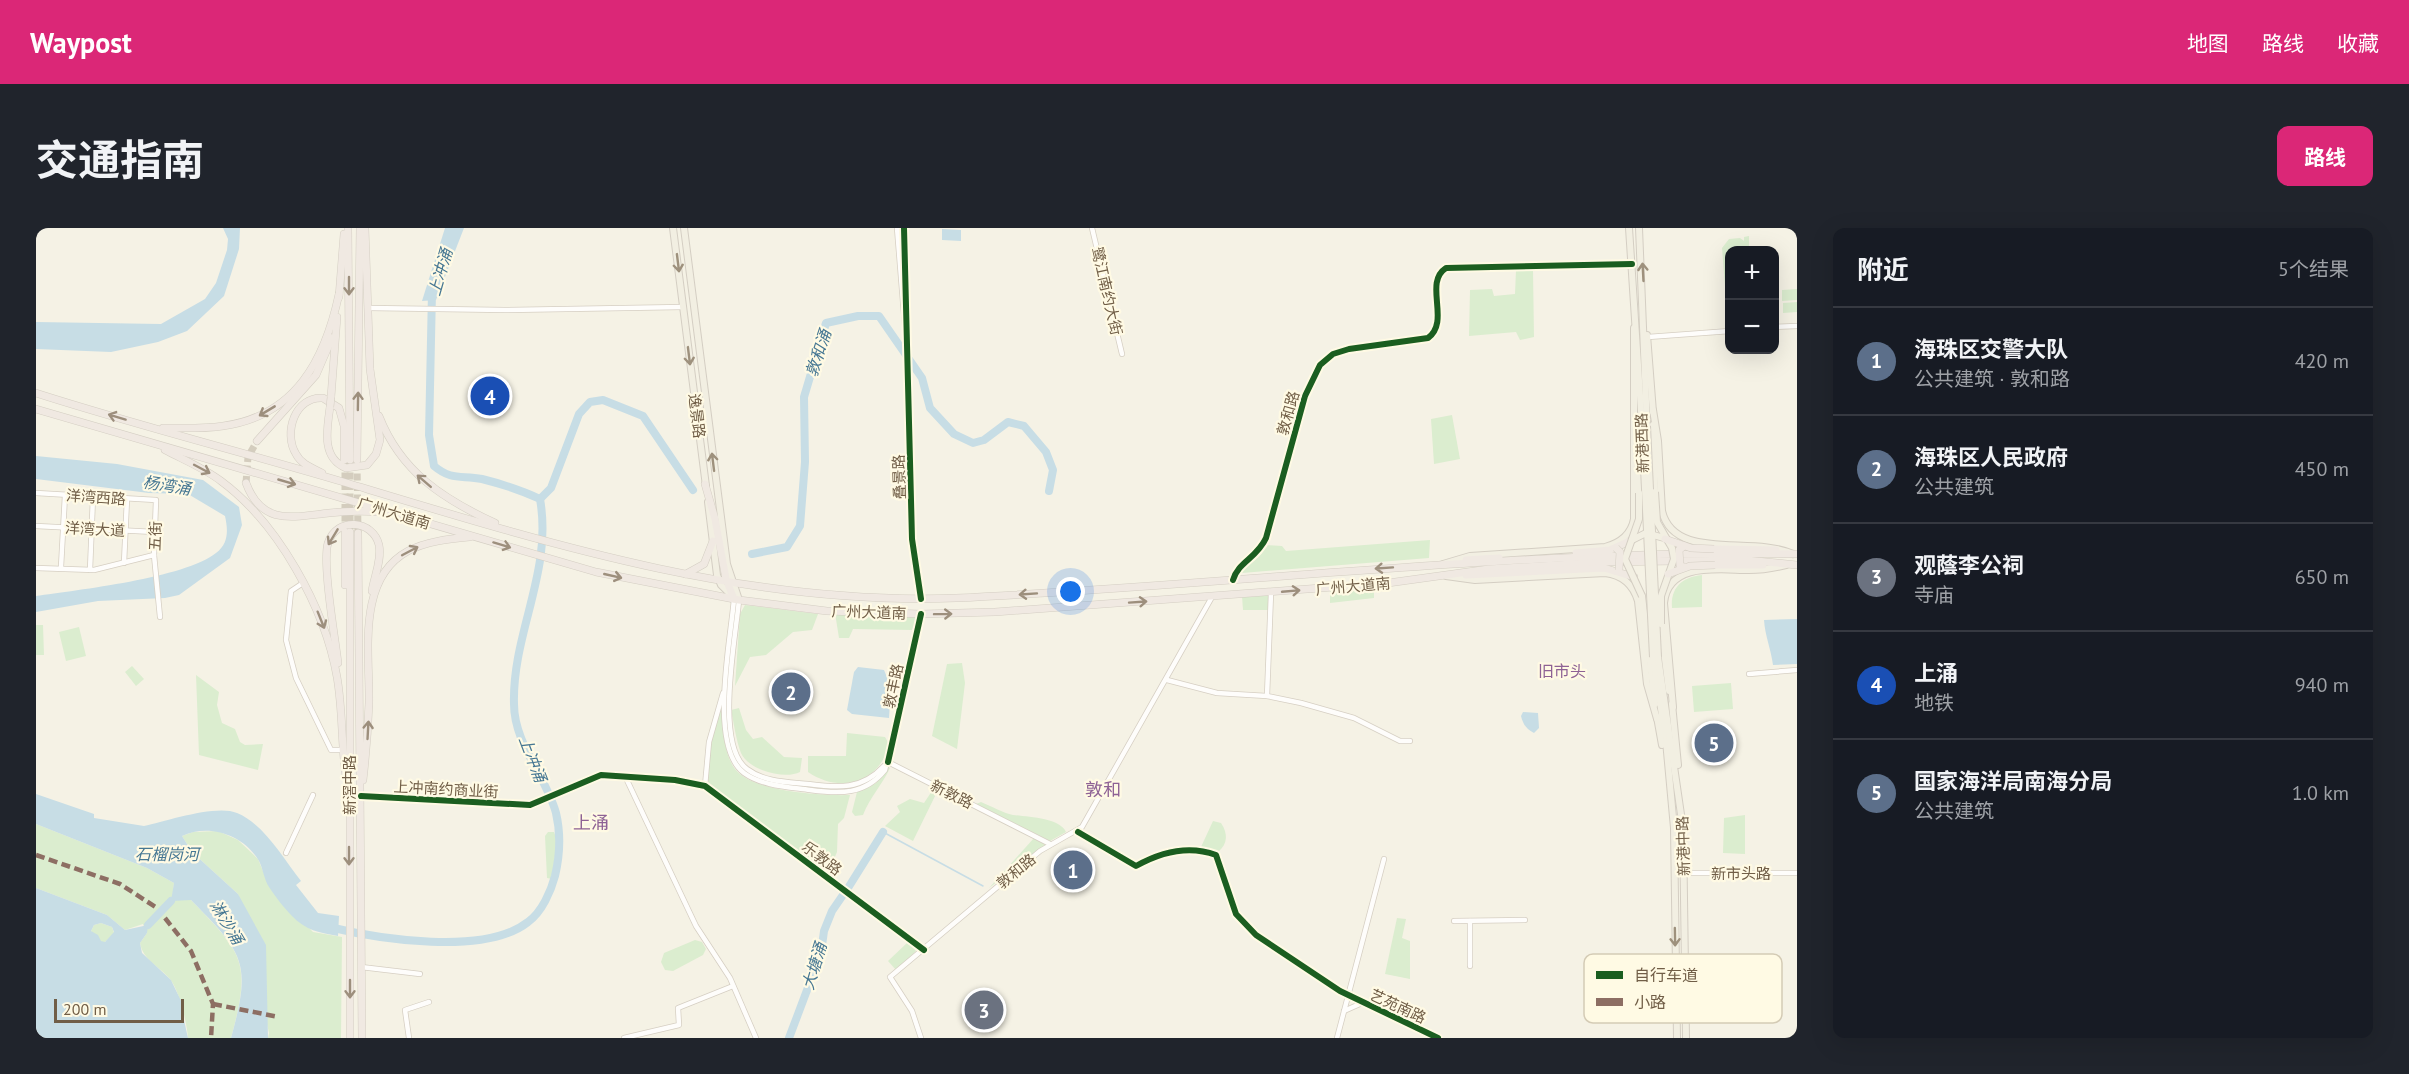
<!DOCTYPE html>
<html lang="zh">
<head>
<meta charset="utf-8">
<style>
  :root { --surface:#171b24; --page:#20242c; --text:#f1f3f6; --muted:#9ea1a6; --line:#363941; --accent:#db2777 }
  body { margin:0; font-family:"PT Sans","Noto Sans SC",sans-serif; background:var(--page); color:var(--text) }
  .controls { position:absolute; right:18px; top:18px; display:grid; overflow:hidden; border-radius:12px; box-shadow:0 6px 24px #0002 }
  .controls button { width:54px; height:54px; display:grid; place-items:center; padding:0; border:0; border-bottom:2px solid var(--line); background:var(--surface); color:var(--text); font:30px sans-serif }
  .scale { position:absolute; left:18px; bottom:15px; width:130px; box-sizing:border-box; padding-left:6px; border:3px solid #715e47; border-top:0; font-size:16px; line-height:21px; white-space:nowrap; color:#715e47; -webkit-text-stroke:4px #fffae4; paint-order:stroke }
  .you { position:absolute; left:1035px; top:364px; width:21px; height:21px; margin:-15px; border:4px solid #fff; border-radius:50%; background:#1a73e8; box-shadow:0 0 0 9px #1a73e833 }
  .badge { display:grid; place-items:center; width:39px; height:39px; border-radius:50%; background:var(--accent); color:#fff; font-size:20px; font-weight:700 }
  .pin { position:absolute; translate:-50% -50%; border:3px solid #fff; box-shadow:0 2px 6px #0006 }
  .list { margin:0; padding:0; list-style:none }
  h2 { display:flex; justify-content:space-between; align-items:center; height:78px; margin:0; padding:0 24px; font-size:26px }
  h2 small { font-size:20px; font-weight:400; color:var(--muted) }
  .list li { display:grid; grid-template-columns:39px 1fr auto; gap:18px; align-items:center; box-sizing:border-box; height:108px; padding:0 24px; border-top:2px solid var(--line) }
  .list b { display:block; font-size:22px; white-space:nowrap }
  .list p { margin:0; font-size:20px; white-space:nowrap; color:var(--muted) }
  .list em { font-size:20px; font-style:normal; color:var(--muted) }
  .map { position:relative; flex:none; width:1761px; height:810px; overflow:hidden; border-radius:12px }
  header { display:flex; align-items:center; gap:36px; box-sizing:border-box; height:84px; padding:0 30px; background:var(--accent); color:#fff }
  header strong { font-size:28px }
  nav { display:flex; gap:33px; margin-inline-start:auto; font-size:21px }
  .intro { display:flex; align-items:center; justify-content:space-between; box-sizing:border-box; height:144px; padding:0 36px }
  h1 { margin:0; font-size:42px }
  .button { padding:15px 27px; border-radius:12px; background:var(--accent); color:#fff; font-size:21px; font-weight:700 }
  main { display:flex; gap:36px; padding:0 36px }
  aside { flex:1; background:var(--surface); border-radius:12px; box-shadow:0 6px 24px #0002 }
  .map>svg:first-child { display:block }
  .green { fill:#dbedcf }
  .water { fill:#c7dde5; fill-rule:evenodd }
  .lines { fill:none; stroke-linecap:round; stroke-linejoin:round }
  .stream { stroke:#c7dde5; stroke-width:1.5 }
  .river { stroke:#c7dde5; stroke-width:8 }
  .highway-tunnel { stroke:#d4cdbe; stroke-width:7; stroke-dasharray:7 3.5; stroke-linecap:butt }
  .minor-casing { stroke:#d6cfc3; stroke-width:6 }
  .major-casing { stroke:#d4cec3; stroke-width:8 }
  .highway-casing { stroke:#d4cec3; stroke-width:8 }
  .minor { stroke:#fefdfb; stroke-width:4.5 }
  .major { stroke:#f2efe2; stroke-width:6 }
  .highway { stroke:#f0e9e2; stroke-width:7 }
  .major-bridge-casing { stroke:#d4cec3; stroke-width:8; stroke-linecap:butt }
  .highway-bridge-casing { stroke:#d4cec3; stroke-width:8; stroke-linecap:butt }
  .major-bridge { stroke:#f2efe2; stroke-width:6 }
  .highway-bridge { stroke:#f0e9e2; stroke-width:7 }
  .quiet { stroke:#8d6e63; stroke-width:4.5; stroke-dasharray:9 4.5; stroke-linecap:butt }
  .cycleway-casing { stroke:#fffae4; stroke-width:10 }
  .cycleway { stroke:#1b5e20; stroke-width:6 }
  .oneway { stroke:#9e917d }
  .oneway2 { stroke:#9d8f7d }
  .labels { text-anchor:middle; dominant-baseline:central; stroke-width:4.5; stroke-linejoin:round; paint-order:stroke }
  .street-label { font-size:15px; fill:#715e47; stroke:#fffae4 }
  .water-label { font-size:16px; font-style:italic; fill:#467793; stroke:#fffae4 }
  .neighbourhood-label { font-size:16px; fill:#8e6295; stroke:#fffae4 }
  .quarter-label { font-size:18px; fill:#8e6295; stroke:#fffae4 }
  .key { fill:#fffae4; stroke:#d4cbb5; stroke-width:1.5 }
  .key-label { font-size:16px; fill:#715e47 }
</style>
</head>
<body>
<header>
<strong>Waypost</strong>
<nav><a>地图</a><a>路线</a><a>收藏</a></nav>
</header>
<div class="intro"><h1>交通指南</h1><a class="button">路线</a></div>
<main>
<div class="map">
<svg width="1761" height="810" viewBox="0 0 1761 810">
  <rect width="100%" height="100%" fill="#f5f2e5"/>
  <g class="green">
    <polygon points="1713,8 1713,22 1694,22 1693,65 1689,58 1686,20 1693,11 1704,10 1708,13 1708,9"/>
    <polygon points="1480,42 1497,42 1498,109 1484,112 1480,104 1433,108 1434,62 1456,61 1458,68 1479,66"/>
    <polygon points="1761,61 1761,72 1746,73 1746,62"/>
    <polygon points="1761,74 1761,84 1747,85 1747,75"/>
    <polygon points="1416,187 1424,231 1398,236 1395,191"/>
    <polygon points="1394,312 1393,330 1206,345 1209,337 1230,317 1246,318 1250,323"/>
    <path d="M1666,347V379L1636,380C1634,360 1646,349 1666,347Z"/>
    <polygon points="1338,357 1338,370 1294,375 1294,361"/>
    <polygon points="1233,367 1233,382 1207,382 1206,368"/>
    <polygon points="709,377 782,386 776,402 757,404 730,427 714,429 699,458 704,386"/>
    <polygon points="799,385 883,388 876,402 817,401 813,410 803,410"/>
    <polygon points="0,397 7,397 8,427 0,427"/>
    <polygon points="43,399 50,428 30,433 23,404"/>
    <polygon points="926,435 929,455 921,521 896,508 911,436"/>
    <polygon points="96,438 108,451 100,458 89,444"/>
    <polygon points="160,447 183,464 181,477 186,495 199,501 204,514 209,517 227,516 222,542 163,527"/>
    <polygon points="1695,455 1697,481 1658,484 1656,458"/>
    <path d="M689,465C686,487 685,522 699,541C716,564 787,568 814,567L808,590L802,596L801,624L796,636L784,639L673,556C664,528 681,491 689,465Z"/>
    <path d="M703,480L710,502L717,511L726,509L748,529L766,530L764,544C749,552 712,542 705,525C700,512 698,496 695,482Z"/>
    <path d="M811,505L849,509L853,516C844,555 804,566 772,544V528H810Z"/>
    <path d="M852,539L854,540C846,557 834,569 827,587L819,588L816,584L821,564L840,555Z"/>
    <polygon points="896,563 900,566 877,613 849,598 864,584 861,578 874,571 888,575"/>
    <path d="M945,574C955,578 967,585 977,587C992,589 1024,590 1030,604L1014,613L940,576Z"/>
    <polygon points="1709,587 1709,626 1687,625 1688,590"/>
    <path d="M1177,593L1185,595C1192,605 1192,616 1182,624L1165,619Z"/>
    <path d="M0,596L111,640L138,655L136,672H155C207,726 216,733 195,810H152C151,795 143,762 134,751C123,738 107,732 104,715L111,705L107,696L89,702L71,687L0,660Z"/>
    <polygon points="182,603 202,612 222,631 233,658 277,704 306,709 305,810 232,810 233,805 202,666 156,624 146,608 157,604"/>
    <polygon points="512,604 518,604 521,612 516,651 511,650 509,608"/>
    <polygon points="998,610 1008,614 1009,617 953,660"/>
    <polygon points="1361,690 1370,691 1366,710 1374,713 1374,751 1349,746"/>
    <polygon points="65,695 76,699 78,705 69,714 65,714 55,703 58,697"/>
    <polygon points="659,712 666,714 670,721 667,727 637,743 629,742 625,734 628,725"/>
    <polygon points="872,714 880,723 860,742 852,733"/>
  </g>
  <g class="water">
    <polygon points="187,0 204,0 203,21 188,68 151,103 122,114 75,124 0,121 0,94 125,96 169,71 180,55 191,22 192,11"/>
    <polygon points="409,0 428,0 400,72 386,73"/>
    <polygon points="906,1 925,2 925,13 906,12"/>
    <path d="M0,228L81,236L167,252L203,279L206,297L194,330L143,367L129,370L62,373L0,384V368C41,362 149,350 180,325C193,315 192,302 189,288L152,266L113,265L0,251Z"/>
    <path d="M1761,391V436L1737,437C1735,421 1729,408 1728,392Z"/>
    <polygon points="822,439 848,442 855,459 853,490 816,486 811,482 818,444"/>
    <path d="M1487,484L1502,485L1503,500L1498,505C1490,501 1487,496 1485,488Z"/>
    <path d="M0,566L58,586V590L108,598C130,593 181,576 201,585C228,596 247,630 265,653L260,657L282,685L303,688L302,708C284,705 269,702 256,688C248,680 239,668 233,659C228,651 227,641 223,633C208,607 173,595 146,608L156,624L202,666L230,717L232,810H195C216,734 208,726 155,672L135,673L138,655L111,640L0,596Z"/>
    <path d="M0,660L71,687L89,702L112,697L111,705L104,715L106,725L135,752L147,777L145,779L152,810H0ZM65,695L76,699L78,704L69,714L65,713L62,707L55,703L58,697Z"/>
  </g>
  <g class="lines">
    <polyline class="stream" points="847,604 947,658"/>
    <g class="river">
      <polyline points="504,271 515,260 543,186 554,174 567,172 607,188 657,262"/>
      <polyline points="716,326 751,319 764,298 769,234 768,169 790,95 822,88 843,88 886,150 894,180 918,206 937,215 948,212 972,194 988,198 1010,224 1017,242 1013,263"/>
      <polyline points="812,660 847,604"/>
      <polyline points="112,697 135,673"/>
      <path d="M293,699C343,711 449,728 492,694C506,684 515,663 519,648C524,627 525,606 520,585C510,548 478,516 478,476C476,405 517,344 504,271C485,262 466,256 446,251C425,247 416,253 398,238L393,207L396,64"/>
      <polyline points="753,810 785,725 788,703 796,683 807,667"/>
    </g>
    <g class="highway-tunnel">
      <polyline points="309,234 309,301"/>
      <polyline points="314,234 314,301"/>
      <polyline points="321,235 322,305"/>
      <polyline points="210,255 212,229 221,213"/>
    </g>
    <defs>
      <g id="minor">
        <polyline points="861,0 869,99"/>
        <polyline points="868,0 876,311 885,371"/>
        <polyline points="1056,0 1086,126"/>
        <polyline points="333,80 469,82 647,79"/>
        <polyline points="1738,99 1761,98"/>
        <polyline points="1612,109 1694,103"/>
        <polyline points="0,265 120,272 118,327 124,389"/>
        <polyline points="0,298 119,304"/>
        <polyline points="88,335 91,271"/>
        <polyline points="25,339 29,267"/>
        <polyline points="0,340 58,342 118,327"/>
        <polyline points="54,342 57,269"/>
        <path d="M1197,352C1202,334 1221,330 1230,310L1269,168L1284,137L1297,126L1313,121L1392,110C1415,93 1387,55 1410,40L1596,36"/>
        <polyline points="267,355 255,363 250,412 260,450 295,522 307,522"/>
        <path d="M698,371C695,411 672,518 708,545C726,558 753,559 774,562C804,566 829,567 849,542L885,386"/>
        <path d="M703,372C700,409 678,517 711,541C728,554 752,554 772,556C802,560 826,562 848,538"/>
        <polyline points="1713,446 1761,442"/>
        <polyline points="1131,452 1181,465 1231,468 1265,475 1318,490 1364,513 1374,513"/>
        <polyline points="1231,468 1235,365"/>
        <polyline points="852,534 1014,616"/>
        <polyline points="589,548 660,698 694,750 720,810"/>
        <polyline points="669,558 673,514 687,465"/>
        <polyline points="325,568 494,577 565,547 639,552 669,558 888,722"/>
        <path d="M1042,604L1100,638C1125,624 1153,617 1180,627L1200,686L1220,707L1304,763L1402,810"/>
        <polyline points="250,625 277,567"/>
        <polyline points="1648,645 1761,645"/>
        <polyline points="1418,693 1489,692"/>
        <polyline points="1434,693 1434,738"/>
        <polyline points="325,739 384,746"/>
        <polyline points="1308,783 1326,775"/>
        <polyline points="373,810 369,782 393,774"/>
        <polyline points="588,810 643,797 642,780 697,758"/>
        <polyline points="885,810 876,783 854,749 1004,623 1046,599 1176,369"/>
        <polyline points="1301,810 1348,631"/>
      </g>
      <g id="major">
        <polyline points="637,0 670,258"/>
        <polyline points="648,0 691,336 703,372"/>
        <polyline points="1593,0 1606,198"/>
        <polyline points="1603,0 1611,198"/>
        <polyline points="1598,100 1598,180"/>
        <polyline points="1611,107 1617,184"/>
        <path d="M1617,182L1622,213L1626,283C1638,334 1716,307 1757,326"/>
        <polyline points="1617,197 1619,264"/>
        <polyline points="1600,202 1603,265"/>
        <polyline points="672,274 681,347 685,357 697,369"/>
        <path d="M1407,336L1434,328L1569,319C1584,315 1595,307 1598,291V179"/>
        <path d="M1410,348L1439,352L1569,345C1586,347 1597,356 1602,373L1611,456L1621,491"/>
        <polyline points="1606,368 1619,476"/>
        <polyline points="1625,399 1633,463"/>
        <polyline points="1617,429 1630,513 1638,600 1641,810"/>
        <polyline points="1622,429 1647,600 1650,810"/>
        <polyline points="1636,476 1642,537"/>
        <path d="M1637,479L1628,375C1632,333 1684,342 1713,342C1726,342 1738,340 1750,337"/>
        <polyline points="1621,489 1626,517"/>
      </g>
      <g id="highway">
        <polyline points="312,0 314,232"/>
        <polyline points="303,69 308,6"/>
        <path d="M0,165C103,198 207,224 311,255C510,315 710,378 920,370C1200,357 1480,321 1761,326"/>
        <polyline points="295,169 301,89"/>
        <path d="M294,179C291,201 285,230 310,240L331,237L340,226L344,212L334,141L329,0"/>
        <polyline points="0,181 560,344 703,372 791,383 885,386 959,384 1352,355 1453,341 1569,334 1710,332 1761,337"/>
        <path d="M343,188C365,244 407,271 459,295"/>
        <path d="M127,200C147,200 168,201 187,198C260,188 289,131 303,66"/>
        <polyline points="221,213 280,147 296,110"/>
        <path d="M129,222C148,232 168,240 185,253C242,295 289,380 301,449C307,483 305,516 310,549"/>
        <polyline points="321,232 324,0"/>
        <path d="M286,245C276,240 265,236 260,226C247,205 259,168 287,170L303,180L308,198V232"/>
        <path d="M210,255C226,298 256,289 293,285C310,283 327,283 344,284"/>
        <polyline points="669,256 679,291 690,351 698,371"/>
        <polyline points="309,304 309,357"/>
        <polyline points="322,305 326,810"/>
        <polyline points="1678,321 1740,322"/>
        <polyline points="1540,325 1574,322 1596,312"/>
        <polyline points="1430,332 1463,330"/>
        <polyline points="1679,337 1727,337"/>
        <polyline points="650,346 668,336 677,313"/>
        <polyline points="1430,347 1568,340 1598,349"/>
        <path d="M302,435C299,409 286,335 292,315C301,288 337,292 343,317C346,332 338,349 336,363"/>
        <path d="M327,552C330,526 332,500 333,475C334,426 320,351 372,323C391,313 413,311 434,309"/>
        <polyline points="314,810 314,304"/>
      </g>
    </defs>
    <use href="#minor" class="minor-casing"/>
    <use href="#major" class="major-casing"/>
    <use href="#highway" class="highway-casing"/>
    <use href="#minor" class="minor"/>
    <use href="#major" class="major"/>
    <use href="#highway" class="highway"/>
    <defs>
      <g id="major-bridge">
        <polyline points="1606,198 1617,429"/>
        <polyline points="1611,198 1622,429"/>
        <polyline points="1619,264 1621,294 1636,320 1638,331 1625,368 1625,396"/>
        <polyline points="1603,265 1603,291 1589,331 1606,368"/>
        <polyline points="1596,312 1610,305 1628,310"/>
      </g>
      <g id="highway-bridge">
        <polyline points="294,179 295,169"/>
        <polyline points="1629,311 1655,320 1678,321"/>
        <polyline points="1648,318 1643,322 1644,338 1648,339"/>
        <polyline points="1580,320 1584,324 1583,342"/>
        <polyline points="1632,346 1654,338 1679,337"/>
      </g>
    </defs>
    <use href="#major-bridge" class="major-bridge-casing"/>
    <use href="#highway-bridge" class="highway-bridge-casing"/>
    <use href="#major-bridge" class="major-bridge"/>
    <use href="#highway-bridge" class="highway-bridge"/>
    <g class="quiet">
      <polyline points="0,627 84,656 121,680"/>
      <polyline points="129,690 155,723 177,776 175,810"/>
      <polyline points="177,776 243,789"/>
    </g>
    <defs>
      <g id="cycleway">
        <polyline points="868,0 876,311 885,371"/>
        <path d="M1197,352C1202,334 1221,330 1230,310L1269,168L1284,137L1297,126L1313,121L1392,110C1415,93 1387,55 1410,40L1596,36"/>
        <polyline points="852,534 885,386"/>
        <polyline points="325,568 494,577 565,547 639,552 669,558 888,722"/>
        <path d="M1042,604L1100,638C1125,624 1153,617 1180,627L1200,686L1220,707L1304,763L1402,810"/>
      </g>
    </defs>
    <use href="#cycleway" class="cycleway-casing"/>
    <use href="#cycleway" class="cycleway"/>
  </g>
  <defs><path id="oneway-shaft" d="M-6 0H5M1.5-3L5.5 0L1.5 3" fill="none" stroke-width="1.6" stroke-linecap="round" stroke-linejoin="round" transform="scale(1.5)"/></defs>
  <g class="oneway">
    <use href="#oneway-shaft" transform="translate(642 35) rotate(83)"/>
    <use href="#oneway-shaft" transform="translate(1607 44) rotate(-93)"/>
    <use href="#oneway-shaft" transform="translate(653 128) rotate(83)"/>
    <use href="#oneway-shaft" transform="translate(677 234) rotate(-97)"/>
    <use href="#oneway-shaft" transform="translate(1639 709) rotate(89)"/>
  </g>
  <g class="oneway2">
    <use href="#oneway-shaft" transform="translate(313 58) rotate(90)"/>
    <use href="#oneway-shaft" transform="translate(322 173) rotate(-89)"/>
    <use href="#oneway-shaft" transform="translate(231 183) rotate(149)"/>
    <use href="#oneway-shaft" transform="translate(81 189) rotate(-163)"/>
    <use href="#oneway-shaft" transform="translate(166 241) rotate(28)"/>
    <use href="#oneway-shaft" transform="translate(388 253) rotate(-139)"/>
    <use href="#oneway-shaft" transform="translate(251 254) rotate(16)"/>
    <use href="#oneway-shaft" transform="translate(297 309) rotate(121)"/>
    <use href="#oneway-shaft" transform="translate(466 317) rotate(17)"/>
    <use href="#oneway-shaft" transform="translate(374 323) rotate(-28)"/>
    <use href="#oneway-shaft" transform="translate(1348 340) rotate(176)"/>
    <use href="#oneway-shaft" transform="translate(577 348) rotate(13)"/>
    <use href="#oneway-shaft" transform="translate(1255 363) rotate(-5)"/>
    <use href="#oneway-shaft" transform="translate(992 366) rotate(176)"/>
    <use href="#oneway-shaft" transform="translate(1102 374) rotate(-4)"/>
    <use href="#oneway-shaft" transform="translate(907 386) rotate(-1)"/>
    <use href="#oneway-shaft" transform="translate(285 392) rotate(68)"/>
    <use href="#oneway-shaft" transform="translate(332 502) rotate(-87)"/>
    <use href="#oneway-shaft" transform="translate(313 628) rotate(90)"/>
    <use href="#oneway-shaft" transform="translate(314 761) rotate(90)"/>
  </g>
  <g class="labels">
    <g class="street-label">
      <text transform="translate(1071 63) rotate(77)">鹭江南约大街</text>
      <text transform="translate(1252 185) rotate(-74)">敦和路</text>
      <text transform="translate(661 188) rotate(83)">逸景路</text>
      <text transform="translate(1606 215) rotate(-92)">新港西路</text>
      <text transform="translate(863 249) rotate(-92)">叠景路</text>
      <text transform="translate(60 269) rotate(4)">洋湾西路</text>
      <text transform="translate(358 285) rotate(17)">广州大道南</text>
      <text transform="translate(59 301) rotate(3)">洋湾大道</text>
      <text transform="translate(119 308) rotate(-88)">五街</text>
      <text transform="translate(1317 358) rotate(-5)">广州大道南</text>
      <text transform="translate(833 384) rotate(2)">广州大道南</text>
      <text transform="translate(857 458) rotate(-78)">敦丰路</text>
      <text transform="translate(313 557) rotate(-90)">新滘中路</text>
      <text transform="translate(410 561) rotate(3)">上冲南约商业街</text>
      <text transform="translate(916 566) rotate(26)">新敦路</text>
      <text transform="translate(1647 618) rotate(-92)">新港中路</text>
      <text transform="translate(786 630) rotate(37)">乐敦路</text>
      <text transform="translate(980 643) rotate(-39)">敦和路</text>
      <text x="1705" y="645">新市头路</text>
      <text transform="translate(1362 778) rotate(25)">艺苑南路</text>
    </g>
    <g class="water-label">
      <text transform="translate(404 44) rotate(-74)">上冲涌</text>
      <text transform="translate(782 125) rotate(-72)">敦和涌</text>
      <text transform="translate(131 257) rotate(9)">杨湾涌</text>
      <text transform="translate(497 531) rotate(69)">上冲涌</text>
      <text x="131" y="626">石榴岗河</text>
      <text transform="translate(191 694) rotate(59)">淋沙涌</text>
      <text transform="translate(778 738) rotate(-73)">大塘涌</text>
    </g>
    <g class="neighbourhood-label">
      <text x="1526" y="443">旧市头</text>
    </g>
    <g class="quarter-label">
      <text x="1067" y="561">敦和</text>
      <text x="555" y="594">上涌</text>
    </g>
  </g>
  <rect x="1548" y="726" width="198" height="69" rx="9" class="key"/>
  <rect x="1560" y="743" width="27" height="8" fill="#1b5e20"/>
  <rect x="1560" y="770" width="27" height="8" fill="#8d6e63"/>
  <g class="key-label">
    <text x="1598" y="753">自行车道</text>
    <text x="1598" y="780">小路</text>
  </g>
</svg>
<div class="controls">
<button>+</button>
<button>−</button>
</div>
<div class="scale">200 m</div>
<div class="you"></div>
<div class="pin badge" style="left:1037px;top:642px;background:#5c6f8a">1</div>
<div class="pin badge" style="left:755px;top:464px;background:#5c6f8a">2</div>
<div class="pin badge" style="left:948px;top:782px;background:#6b7280">3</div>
<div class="pin badge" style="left:454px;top:168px;background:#1a4fb4">4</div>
<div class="pin badge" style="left:1678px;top:515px;background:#5c6f8a">5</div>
</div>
<aside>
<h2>附近<small>5个结果</small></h2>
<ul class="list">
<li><span class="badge" style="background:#5c6f8a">1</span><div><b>海珠区交警大队</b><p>公共建筑 · 敦和路</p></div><em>420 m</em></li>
<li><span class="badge" style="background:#5c6f8a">2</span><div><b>海珠区人民政府</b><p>公共建筑</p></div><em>450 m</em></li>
<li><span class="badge" style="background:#6b7280">3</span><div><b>观蔭李公祠</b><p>寺庙</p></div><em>650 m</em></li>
<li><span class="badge" style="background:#1a4fb4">4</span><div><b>上涌</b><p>地铁</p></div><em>940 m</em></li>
<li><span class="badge" style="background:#5c6f8a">5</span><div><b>国家海洋局南海分局</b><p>公共建筑</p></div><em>1.0 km</em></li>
</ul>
</aside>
</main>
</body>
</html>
